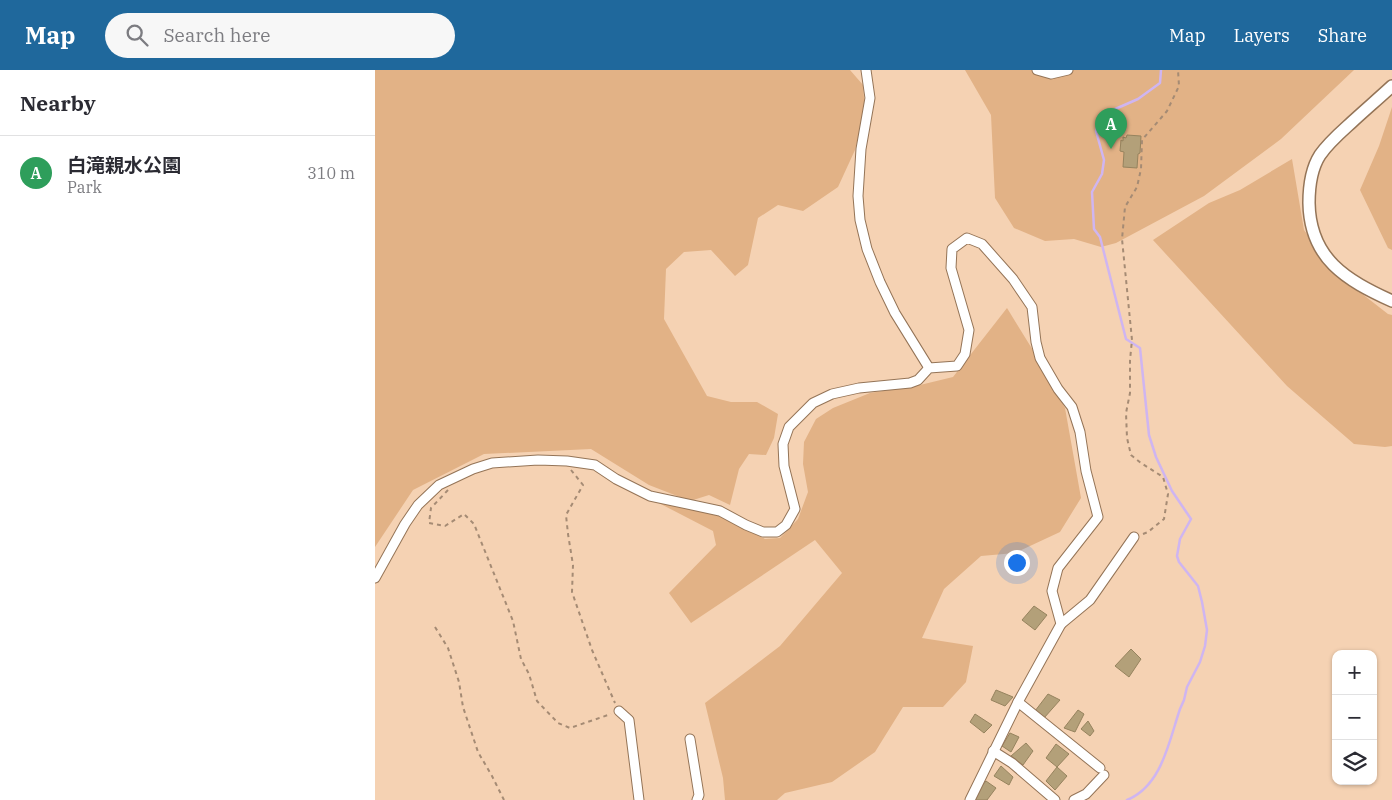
<!DOCTYPE html>
<html lang="en">
<head>
<meta charset="utf-8">
<style>
  :root { --surface:#fff; --page:#f7f7f7; --text:#2b2b33; --muted:#7c7c81; --line:#e1e1e2; --accent:#1f689c }
  body { margin:0; font-family:"IBM Plex Serif","Noto Sans JP",serif; background:var(--page); color:var(--text) }
  .controls { position:absolute; right:15px; bottom:15px; display:grid; overflow:hidden; border-radius:10px; box-shadow:0 1px 4px #0004 }
  .controls button { width:45px; height:45px; display:grid; place-items:center; padding:0; border:0; border-bottom:1px solid var(--line); background:var(--surface); color:var(--text); font:25px sans-serif }
  .you { position:absolute; left:641px; top:492px; width:18px; height:18px; margin:-12px; border:4px solid #fff; border-radius:50%; background:#1a73e8; box-shadow:0 0 0 8px #1a73e833 }
  .badge { display:grid; place-items:center; width:32px; height:32px; border-radius:50%; background:var(--accent); color:#fff; font-size:16px; font-weight:700 }
  .pin { position:absolute; translate:-50% -41px; filter:drop-shadow(0 1px 2px #0008) }
  .pin::after { content:''; position:absolute; top:26px; width:18px; height:15px; background:inherit; clip-path:polygon(0 0,100% 0,50% 100%) }
  .list { margin:0; padding:0; list-style:none }
  h2 { display:flex; justify-content:space-between; align-items:center; height:65px; margin:0; padding:0 20px; font-size:21px }
  h2 small { font-size:16px; font-weight:400; color:var(--muted) }
  .list li { display:grid; grid-template-columns:32px 1fr auto; gap:15px; align-items:center; box-sizing:border-box; height:75px; padding:0 20px; border-top:1px solid var(--line) }
  .list b { display:block; font-size:19px; white-space:nowrap }
  .list p { margin:0; font-size:16px; white-space:nowrap; color:var(--muted) }
  .list em { font-size:16px; font-style:normal; color:var(--muted) }
  .icon { flex:none; width:28px; height:28px; fill:none; stroke:currentColor; stroke-width:2; stroke-linecap:round; stroke-linejoin:round }
  .map { position:relative; flex:none; width:1017px; height:730px; overflow:hidden }
  header { display:flex; align-items:center; gap:30px; box-sizing:border-box; height:70px; padding:0 25px; background:var(--accent); color:#fff }
  header strong { font-size:24px }
  nav { display:flex; gap:28px; margin-inline-start:auto; font-size:18px }
  .search { width:350px; height:45px; background:var(--page); display:flex; align-items:center; gap:12px; box-sizing:border-box; padding:0 18px; border-radius:28px; color:var(--muted); font-size:19px }
  main { display:flex }
  aside { flex:1; background:var(--surface) }
  .map>svg:first-child { display:block }
  .green { fill:#e2b286 }
  .lines { fill:none; stroke-linecap:round; stroke-linejoin:round }
  .stream { stroke:#cfb5f1; stroke-width:2.5 }
  .building { fill:#b3a079; stroke:#96835e }
  .minor-casing { stroke:#947457; stroke-width:11 }
  .tertiary-casing { stroke:#947457; stroke-width:14 }
  .path { stroke:#a58b74; stroke-width:2; stroke-dasharray:4 4; stroke-linecap:butt }
  .minor { stroke:#fff; stroke-width:9 }
  .tertiary { stroke:#fff; stroke-width:11 }
</style>
</head>
<body>
<header>
<strong>Map</strong>
<div class="search"><svg class="icon" aria-label="search" viewBox="0 0 24 24"><circle cx="10" cy="10" r="6"/><path d="M15 15l6 6"/></svg>Search here</div>
<nav><a>Map</a><a>Layers</a><a>Share</a></nav>
</header>
<main>
<aside>
<h2>Nearby<small></small></h2>
<ul class="list">
<li><span class="badge" style="background:#2e9e5b">A</span><div><b>白滝親水公園</b><p>Park</p></div><em>310 m</em></li>
</ul>
</aside>
<div class="map">
<svg width="1017" height="730" viewBox="0 0 1017 730">
  <rect width="100%" height="100%" fill="#f5d2b3"/>
  <g class="green">
    <polygon points="0,0 475,0 488,15 490,40 480,80 463,117 428,141 403,135 383,148 373,195 360,206 336,180 309,182 291,199 289,249 332,326 356,332 382,332 403,344 399,368 391,385 374,384 364,399 355,435 334,425 315,431 274,415 216,379 109,384 38,420 0,477"/>
    <polygon points="590,0 979,0 906,69 829,126 741,173 726,177 699,169 670,171 639,158 620,128 616,45"/>
    <polygon points="1017,37 1017,180 1013,178 985,120 1004,76"/>
    <polygon points="917,89 929,160 959,202 1013,244 1017,245 1017,376 1010,377 979,374 912,316 778,170 834,133 865,120"/>
    <polygon points="632,238 664,290 690,338 706,428 685,462 640,483 606,486 569,519 547,568 598,576 591,612 568,637 528,637 500,682 457,712 410,723 402,730 350,730 348,708 330,633 405,576 467,503 440,470 316,553 294,523 341,475 338,461 251,416 343,443 390,469 405,468 423,449 433,422 428,394 429,372 441,349 458,338 495,323 545,315 578,307"/>
  </g>
  <g class="lines">
    <path class="stream" d="M752,730C787,716 794,671 805,639L809,630L812,617L825,592L830,576L832,560L827,532L823,516L804,492L802,486L805,469L816,449L797,421L781,387L774,365L765,278L751,269L725,167L719,159L717,122L727,104L729,90L721,61L724,49L738,40L763,29L785,13L786,0"/>
  </g>
  <g class="building">
    <polygon points="752,65 766,66 765,83 763,84 762,98 748,97 749,82 745,81 746,70 748,71 748,67 751,68"/>
    <polygon points="659,536 672,545 660,560 647,550"/>
    <polygon points="756,579 766,589 754,607 740,596"/>
    <polygon points="621,620 638,627 630,636 616,630"/>
    <polygon points="673,624 685,630 669,648 660,641"/>
    <polygon points="703,640 709,644 700,662 689,658"/>
    <polygon points="600,644 617,655 609,663 595,652"/>
    <polygon points="713,651 719,661 715,666 706,659"/>
    <polygon points="635,663 644,667 636,682 627,676"/>
    <polygon points="651,673 658,681 648,695 636,686"/>
    <polygon points="681,674 694,684 682,697 671,688"/>
    <polygon points="626,696 638,707 634,715 619,706"/>
    <polygon points="682,697 692,706 680,720 671,711"/>
    <polygon points="611,711 621,718 612,730 595,730"/>
  </g>
  <g class="lines">
    <defs>
      <g id="minor">
        <polyline points="491,0 495,28 486,79 483,126 485,150 492,179 505,212 520,243 554,298"/>
        <polyline points="662,0 676,4 693,0"/>
        <polyline points="0,508 30,454 43,435 64,415 98,399 117,393 163,390 192,391 220,395 241,409 275,426 345,441 371,455 388,462 402,462 411,455 420,439 409,396 408,374 414,357 438,333 457,324 484,318 535,313 543,310 554,298 582,296 590,284 594,260 576,198 577,179 592,168 607,174 638,209 657,237 661,272 665,288 683,319 697,337 705,362 711,401 723,447 683,498 677,521 686,554 643,632 595,730"/>
        <polyline points="686,554 715,530 759,467"/>
        <polyline points="643,632 725,698"/>
        <polyline points="244,641 254,650 264,730"/>
        <polyline points="315,669 324,725 322,730"/>
        <polyline points="618,681 637,693 680,730"/>
        <polyline points="699,730 711,724 729,705"/>
      </g>
      <path id="tertiary" d="M1017,16C1004,28 990,40 977,52C966,62 954,72 945,85C936,99 934,117 934,133C935,189 971,210 1017,231"/>
    </defs>
    <use href="#minor" class="minor-casing"/>
    <use href="#tertiary" class="tertiary-casing"/>
    <g class="path">
      <polyline points="196,400 208,415 191,445 193,464 198,495 197,522 217,580 240,633"/>
      <polyline points="73,420 56,438 54,453 70,456 89,444 99,454 138,551 146,589 154,604 162,631 183,653 195,658 236,644"/>
      <polyline points="768,464 773,462 789,449 793,424 788,407 766,393 756,385 752,368 751,343 755,323 755,290 757,270 747,169 750,137 762,117 766,99 767,70 792,41 804,16 803,0"/>
      <polyline points="60,557 73,578 84,612 88,637 103,682 117,706 129,730"/>
    </g>
    <use href="#minor" class="minor"/>
    <use href="#tertiary" class="tertiary"/>
  </g>
</svg>
<div class="controls">
<button>+</button>
<button>−</button>
<button><svg class="icon" aria-label="layers" viewBox="0 0 24 24"><path d="M12 4l9 5-9 5-9-5zM3 14l9 5 9-5"/></svg></button>
</div>
<div class="you"></div>
<div class="pin badge" style="left:736px;top:79px;background:#2e9e5b">A</div>
</div>
</main>
</body>
</html>
